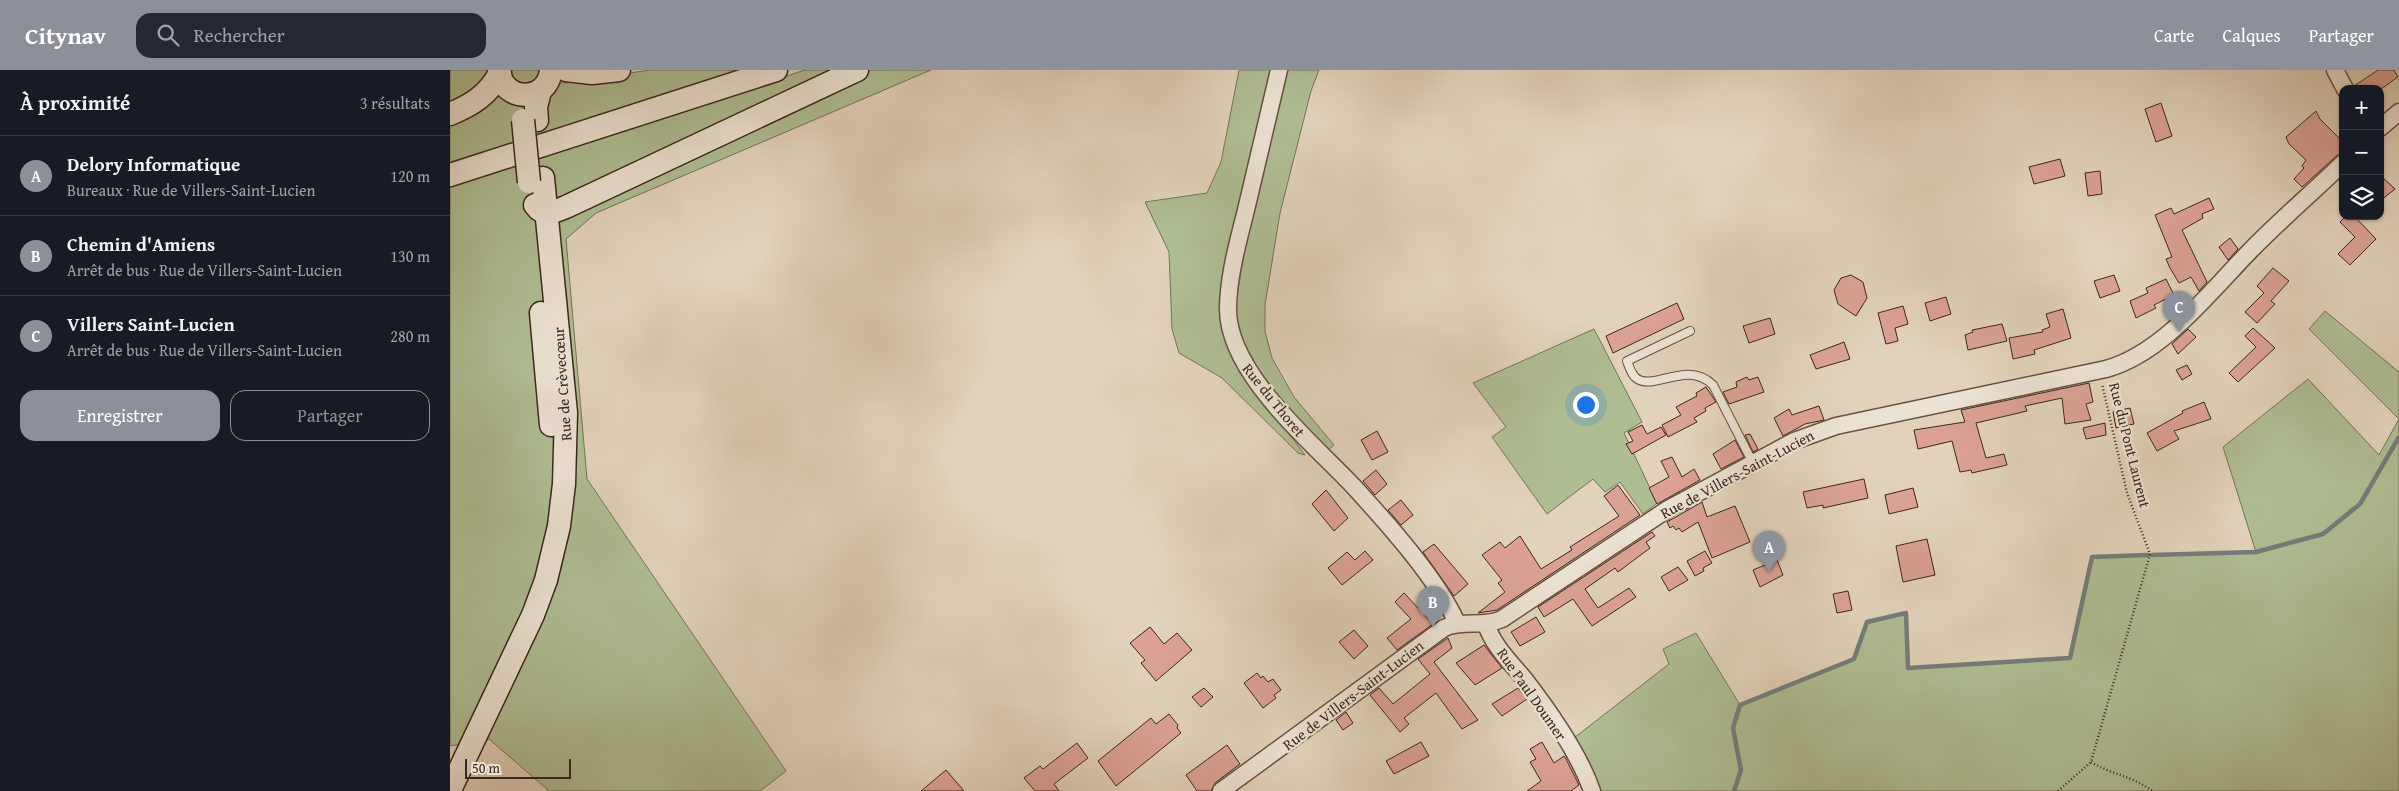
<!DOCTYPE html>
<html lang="fr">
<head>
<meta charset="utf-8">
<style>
  :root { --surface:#171b24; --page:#242831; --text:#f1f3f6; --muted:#9ea1a6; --line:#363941; --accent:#8c9099 }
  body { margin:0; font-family:"Gentium Book Plus",serif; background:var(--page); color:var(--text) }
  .controls { position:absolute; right:15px; top:15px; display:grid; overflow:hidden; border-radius:10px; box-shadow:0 1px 4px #0004 }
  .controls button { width:45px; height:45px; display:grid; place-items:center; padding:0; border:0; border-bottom:1px solid var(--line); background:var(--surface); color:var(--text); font:25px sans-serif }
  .scale { position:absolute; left:15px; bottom:12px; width:106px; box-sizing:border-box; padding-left:5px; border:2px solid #3c271e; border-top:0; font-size:14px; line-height:18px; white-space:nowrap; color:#3c271e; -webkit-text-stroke:4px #ece2d3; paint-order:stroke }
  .you { position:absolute; left:1135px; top:334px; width:18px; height:18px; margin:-12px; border:4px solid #fff; border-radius:50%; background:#1a73e8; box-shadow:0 0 0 8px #1a73e833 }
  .badge { display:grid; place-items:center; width:32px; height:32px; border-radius:50%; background:var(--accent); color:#fff; font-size:16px; font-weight:700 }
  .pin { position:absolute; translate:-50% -41px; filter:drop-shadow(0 1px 2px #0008) }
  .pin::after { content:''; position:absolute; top:26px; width:18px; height:15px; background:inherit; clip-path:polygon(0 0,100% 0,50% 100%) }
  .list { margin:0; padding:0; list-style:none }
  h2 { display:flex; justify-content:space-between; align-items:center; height:65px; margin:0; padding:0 20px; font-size:21px }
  h2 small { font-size:16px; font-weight:400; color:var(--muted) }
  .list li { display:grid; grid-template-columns:32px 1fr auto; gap:15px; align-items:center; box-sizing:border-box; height:80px; padding:0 20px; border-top:1px solid var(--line) }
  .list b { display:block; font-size:19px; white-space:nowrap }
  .list p { margin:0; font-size:16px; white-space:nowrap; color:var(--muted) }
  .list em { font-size:16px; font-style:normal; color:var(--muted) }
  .actions { display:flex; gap:10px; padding:15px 20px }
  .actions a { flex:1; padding:11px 0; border:1px solid var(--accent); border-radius:15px; text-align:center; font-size:18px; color:var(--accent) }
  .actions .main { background:var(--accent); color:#fff }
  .icon { flex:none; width:28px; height:28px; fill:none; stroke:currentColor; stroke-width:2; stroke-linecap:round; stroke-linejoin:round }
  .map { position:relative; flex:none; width:1949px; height:721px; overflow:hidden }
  header { display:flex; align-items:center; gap:30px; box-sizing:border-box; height:70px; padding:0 25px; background:var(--accent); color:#fff }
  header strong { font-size:24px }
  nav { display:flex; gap:28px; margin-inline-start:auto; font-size:18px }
  .search { width:350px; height:45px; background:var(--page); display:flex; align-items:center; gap:12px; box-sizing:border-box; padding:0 18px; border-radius:15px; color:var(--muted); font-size:19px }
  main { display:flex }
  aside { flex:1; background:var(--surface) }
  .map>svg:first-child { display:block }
  .green { fill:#afbd93; stroke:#767258 }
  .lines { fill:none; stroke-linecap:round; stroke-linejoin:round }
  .stream { stroke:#747c7d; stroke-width:4.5 }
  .building { fill:#dca195; stroke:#3c271e }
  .lane-casing { stroke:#665245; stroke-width:10 }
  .street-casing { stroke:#665245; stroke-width:19 }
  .secondary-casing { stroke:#3c271e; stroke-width:25 }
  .path { stroke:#3c271e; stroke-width:2.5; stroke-dasharray:1 2.5; stroke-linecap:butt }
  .lane { stroke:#ece2d3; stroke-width:8 }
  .street { stroke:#ece2d3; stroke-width:16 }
  .secondary { stroke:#ece2d3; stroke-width:22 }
  .secondary-bridge-casing { stroke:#3c271e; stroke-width:25; stroke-linecap:butt }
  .secondary-bridge { stroke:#ece2d3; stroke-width:22 }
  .labels { text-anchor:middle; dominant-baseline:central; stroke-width:4.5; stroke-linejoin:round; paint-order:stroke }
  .street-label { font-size:15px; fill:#3c271e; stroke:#ece2d3 }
</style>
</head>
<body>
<header>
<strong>Citynav</strong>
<div class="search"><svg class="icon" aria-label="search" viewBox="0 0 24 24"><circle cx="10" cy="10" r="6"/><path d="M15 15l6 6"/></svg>Rechercher</div>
<nav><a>Carte</a><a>Calques</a><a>Partager</a></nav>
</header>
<main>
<aside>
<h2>À proximité<small>3 résultats</small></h2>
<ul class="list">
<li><span class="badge">A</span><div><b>Delory Informatique</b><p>Bureaux · Rue de Villers-Saint-Lucien</p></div><em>120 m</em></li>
<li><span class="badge">B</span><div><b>Chemin d'Amiens</b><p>Arrêt de bus · Rue de Villers-Saint-Lucien</p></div><em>130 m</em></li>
<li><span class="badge">C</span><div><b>Villers Saint-Lucien</b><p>Arrêt de bus · Rue de Villers-Saint-Lucien</p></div><em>280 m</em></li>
</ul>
<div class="actions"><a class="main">Enregistrer</a><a>Partager</a></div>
</aside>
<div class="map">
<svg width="1949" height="721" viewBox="0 0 1949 721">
  <rect width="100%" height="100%" fill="#e2d2bb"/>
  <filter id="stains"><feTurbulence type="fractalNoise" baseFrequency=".004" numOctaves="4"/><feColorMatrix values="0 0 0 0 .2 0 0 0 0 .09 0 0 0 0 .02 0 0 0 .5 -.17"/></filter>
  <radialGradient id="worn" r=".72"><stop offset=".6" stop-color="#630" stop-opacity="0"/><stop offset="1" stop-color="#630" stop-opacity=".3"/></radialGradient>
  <g class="green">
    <polygon points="0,0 98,0 107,14 200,0 298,0 109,81 355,0 397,0 128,124 113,126 114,143 418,0 481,0 146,143 116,169 137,409 336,701 310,721 99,721 39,669 0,676"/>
    <polygon points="789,0 822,0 774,263 782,288 855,385 848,383 772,308 729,283 722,259 719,182 695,132 757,123 771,92"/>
    <polygon points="834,0 869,0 861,21 830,143 815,235 815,261 822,288 844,327 884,375 875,383 811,308 787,265 785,235 803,134"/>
    <polygon points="1875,241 1949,302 1949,721 1148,721 1124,668 1219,594 1213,579 1246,563 1290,635 1404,589 1417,552 1456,543 1458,598 1620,588 1642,487 1806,482 1773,377 1858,309 1929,385 1949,349 1859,259"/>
    <polygon points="1144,259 1192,352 1174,363 1207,433 1193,444 1170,412 1155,422 1143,409 1097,444 1042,367 1056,357 1023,313"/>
  </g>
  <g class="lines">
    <g class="stream">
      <polyline points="1702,485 1806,482 1873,464 1910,434 1949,367"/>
      <polyline points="1284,721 1291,700 1283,658 1290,635 1404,589 1417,552 1456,543 1458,598 1620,588 1642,487 1698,485"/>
    </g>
  </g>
  <g class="building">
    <polygon points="1928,0 1944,0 1948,7 1931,19 1905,19 1904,16"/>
    <polygon points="1711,33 1722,66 1706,72 1695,39"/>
    <polygon points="1866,41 1870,49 1893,72 1893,80 1852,117 1844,109 1854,98 1852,96 1856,90 1839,74 1836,67"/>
    <polygon points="1610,89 1615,106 1584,114 1579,97"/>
    <polygon points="1650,101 1652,124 1638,126 1635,103"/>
    <polygon points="1930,105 1945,119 1930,131"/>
    <polygon points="1759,128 1764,139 1752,144 1753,148 1732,160 1757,212 1749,221 1741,207 1729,213 1720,198 1716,189 1722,187 1705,145 1721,138 1724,144"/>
    <polygon points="1896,146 1904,146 1926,169 1900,195 1888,184 1905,167 1890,152"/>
    <polygon points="1780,168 1788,179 1778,190 1769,177"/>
    <polygon points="1823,198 1839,211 1821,231 1825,234 1807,253 1795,242 1814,223 1807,216"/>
    <polygon points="1401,205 1413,212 1417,228 1406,246 1388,234 1384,220 1391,208"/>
    <polygon points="1664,205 1670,221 1650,228 1644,211"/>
    <polygon points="1716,209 1724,225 1704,235 1706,238 1686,248 1680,231 1698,223 1696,218"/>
    <polygon points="1496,227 1501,244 1480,251 1475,233"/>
    <polygon points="1227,233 1234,249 1163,283 1156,266"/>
    <polygon points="1453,236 1458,254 1445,258 1448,271 1436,274 1428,243"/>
    <polygon points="1613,239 1621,268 1584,280 1585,284 1563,289 1559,268 1593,262 1592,260 1600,257 1596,244"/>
    <polygon points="1320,248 1325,264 1299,273 1293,256"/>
    <polygon points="1552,254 1557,271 1518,280 1515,265 1523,262 1522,260"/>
    <polygon points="1803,258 1825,278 1788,312 1779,303 1806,277 1795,266"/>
    <polygon points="1738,259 1746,267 1728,284 1722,274"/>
    <polygon points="1394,272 1400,289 1366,299 1360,285"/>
    <polygon points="1737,295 1742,304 1732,310 1726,300"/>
    <polygon points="1297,307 1299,310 1308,307 1314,322 1279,334 1273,322 1287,317 1286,312"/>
    <polygon points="1639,313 1643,332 1636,334 1641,350 1615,354 1612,328 1575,336 1577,341 1526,353 1536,388 1554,384 1557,395 1522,403 1521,400 1510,402 1502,371 1468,379 1464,360 1515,352 1511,340"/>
    <polygon points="1256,317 1266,332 1255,338 1256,341 1244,348 1247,352 1218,367 1212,355 1231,345 1226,337 1247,326 1246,323"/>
    <polygon points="1754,332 1761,349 1724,361 1729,369 1707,381 1697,363 1733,343 1732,341"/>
    <polygon points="1369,336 1374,350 1355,354 1333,366 1324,348 1339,339 1342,345"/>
    <polygon points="1680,338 1684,354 1666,358 1663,342"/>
    <polygon points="1655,353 1656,365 1636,369 1633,358"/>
    <polygon points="1192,355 1197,364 1211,357 1216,365 1182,384 1176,374 1183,371 1178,362"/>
    <polygon points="927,361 938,382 922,390 911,370"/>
    <polygon points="1300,364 1308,379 1303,382 1295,365"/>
    <polygon points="1285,370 1294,387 1271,399 1263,384"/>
    <polygon points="1222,387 1232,407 1244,399 1250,410 1207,434 1199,418 1219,407 1211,391"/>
    <polygon points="926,400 937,414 925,425 913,411"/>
    <polygon points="1414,409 1418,428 1373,438 1373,435 1357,438 1353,422"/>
    <polygon points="1168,415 1190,445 1047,540 1028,543 1055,522 1048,513 1052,510 1032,485 1050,472 1055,478 1070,466 1091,499 1122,480 1120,477 1169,446 1154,426"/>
    <polygon points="1463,418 1468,437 1439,444 1435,425"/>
    <polygon points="876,420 898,448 884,461 862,434"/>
    <polygon points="951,430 963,445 951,455 938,440"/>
    <polygon points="1252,432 1257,447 1285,436 1300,472 1262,488 1248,452 1232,462 1229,458 1226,460 1223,456 1220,458 1217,452"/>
    <polygon points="1202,462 1205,466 1196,472 1200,478 1168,502 1165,498 1135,519 1148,538 1179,518 1186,527 1142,556 1123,529 1094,547 1088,537"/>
    <polygon points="1477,469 1485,505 1453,512 1446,476"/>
    <polygon points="984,474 1018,514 1004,526 973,482"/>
    <polygon points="915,481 923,490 892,515 878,498 897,482 905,490"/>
    <polygon points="1255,481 1262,493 1253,498 1254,501 1245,506 1237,491"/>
    <polygon points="1327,490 1333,505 1310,517 1303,500"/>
    <polygon points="1228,497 1238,510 1219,521 1211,507"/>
    <polygon points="1398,521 1402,540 1387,543 1383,524"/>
    <polygon points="954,523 983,554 947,580 937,568 961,549 945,532"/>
    <polygon points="1086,547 1095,562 1070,576 1061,562"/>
    <polygon points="700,557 714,574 727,563 742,580 706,611 691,593 695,590 680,573"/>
    <polygon points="904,560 918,576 904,589 889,572"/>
    <polygon points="998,568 1002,578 984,592 1028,650 1012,659 986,623 954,648 959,654 950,662 920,625 929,618 943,634 980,604 968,589"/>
    <polygon points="1034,575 1052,598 1025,615 1006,593"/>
    <polygon points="807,603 811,608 813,606 818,612 823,609 831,620 824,625 826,628 813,638 794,613"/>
    <polygon points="754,618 763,627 751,637 742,627"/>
    <polygon points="1068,618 1077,629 1052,646 1042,634"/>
    <polygon points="896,642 903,653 893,660 886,650"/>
    <polygon points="719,644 728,655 727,658 731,663 666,716 648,691 701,648 706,654"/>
    <polygon points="971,672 979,686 944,704 936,691"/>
    <polygon points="1092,672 1104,693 1114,686 1116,689 1129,715 1121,721 1077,721 1091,711 1080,692 1086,689 1080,679"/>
    <polygon points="627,673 638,688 604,714 609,721 585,721 574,708 590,696 593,699"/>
    <polygon points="777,675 790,694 765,713 761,721 747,721 736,705"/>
    <polygon points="496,700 514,721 471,721"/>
  </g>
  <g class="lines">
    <defs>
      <path id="lane" d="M1240,261L1177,291C1179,296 1181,304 1186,308C1204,322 1237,289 1263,315L1303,393"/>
      <g id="street">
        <path d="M829,0C818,47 807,93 796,140C788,172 778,207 778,240C779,305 863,373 905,418C938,454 988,510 1007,553"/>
        <polyline points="1885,0 1895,19"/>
        <polyline points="1930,58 1949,42"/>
        <path d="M1036,554C1043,576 1062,594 1076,611C1099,641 1130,686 1142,721"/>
        <path d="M771,721L994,558C1013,549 1033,558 1052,549L1218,439L1344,371L1386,356L1656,299C1712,284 1760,222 1799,182C1829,151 1862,123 1893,93"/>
      </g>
      <g id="secondary">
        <path d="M49,0C52,33 98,33 101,0"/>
        <polyline points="116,0 142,3 169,0"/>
        <path d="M0,44C22,35 38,25 50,3"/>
        <polyline points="87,50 86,37 90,21"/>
        <polyline points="0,105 326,0"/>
        <path d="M85,135C94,148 106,141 118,136L407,0"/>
        <polyline points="91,243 101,355"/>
        <polyline points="0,720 83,545 96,510 109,456 114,414 116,343 93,108"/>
      </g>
    </defs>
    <use href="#lane" class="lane-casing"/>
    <use href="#street" class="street-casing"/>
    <use href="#secondary" class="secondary-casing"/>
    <g class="path">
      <path d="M1641,692C1662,705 1681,705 1702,721"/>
      <polyline points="1608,721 1641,692 1700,484 1677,423 1652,314"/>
    </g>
    <use href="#lane" class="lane"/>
    <use href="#street" class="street"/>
    <use href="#secondary" class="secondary"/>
    <defs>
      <polyline id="secondary-bridge" points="73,50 79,112"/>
    </defs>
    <use href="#secondary-bridge" class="secondary-bridge-casing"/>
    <use href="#secondary-bridge" class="secondary-bridge"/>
  </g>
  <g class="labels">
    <g class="street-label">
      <text transform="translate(112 314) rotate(-94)">Rue de Crèvecœur</text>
      <text transform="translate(824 330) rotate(51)">Rue du Thoret</text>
      <text transform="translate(1680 375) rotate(76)">Rue du Pont Laurent</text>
      <text transform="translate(1287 404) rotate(-28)">Rue de Villers-Saint-Lucien</text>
      <text transform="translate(1082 624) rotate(55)">Rue Paul Doumer</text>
      <text transform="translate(903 625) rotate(-37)">Rue de Villers-Saint-Lucien</text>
    </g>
  </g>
  <rect width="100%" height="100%" filter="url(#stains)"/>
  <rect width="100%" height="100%" fill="url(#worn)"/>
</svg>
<div class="controls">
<button>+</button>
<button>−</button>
<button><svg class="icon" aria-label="layers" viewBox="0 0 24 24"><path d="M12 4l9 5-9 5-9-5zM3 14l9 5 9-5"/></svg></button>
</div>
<div class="scale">50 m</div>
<div class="you"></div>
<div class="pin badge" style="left:1319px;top:502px">A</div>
<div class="pin badge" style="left:983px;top:557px">B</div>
<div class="pin badge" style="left:1729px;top:262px">C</div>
</div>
</main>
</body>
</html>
